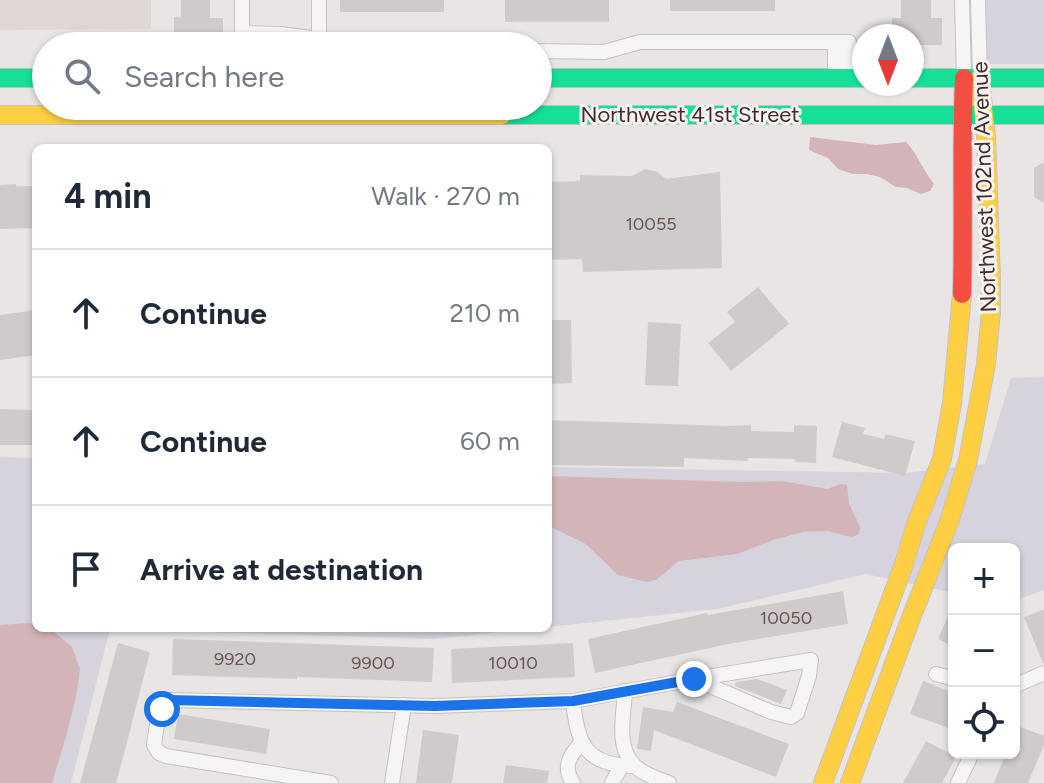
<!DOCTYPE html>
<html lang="en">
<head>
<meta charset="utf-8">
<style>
  :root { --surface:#fff; --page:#f2f2f3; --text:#1f2937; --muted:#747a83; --line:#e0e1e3 }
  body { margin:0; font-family:Figtree,sans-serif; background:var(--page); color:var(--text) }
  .controls { position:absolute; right:24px; bottom:24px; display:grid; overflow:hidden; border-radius:12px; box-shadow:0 2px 6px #0004 }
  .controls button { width:72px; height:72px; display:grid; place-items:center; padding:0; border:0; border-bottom:2px solid var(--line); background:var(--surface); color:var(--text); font:40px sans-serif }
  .compass { position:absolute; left:852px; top:24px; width:72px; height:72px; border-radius:50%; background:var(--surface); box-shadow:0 2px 6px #0004; rotate:180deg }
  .stop { position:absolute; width:24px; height:24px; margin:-18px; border:6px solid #1a73e8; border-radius:50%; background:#fff }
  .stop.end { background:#1a73e8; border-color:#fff; box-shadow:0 2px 8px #0008 }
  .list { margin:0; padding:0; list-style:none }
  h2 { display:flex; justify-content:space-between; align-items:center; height:104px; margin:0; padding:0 32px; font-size:34px }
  h2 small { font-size:26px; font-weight:400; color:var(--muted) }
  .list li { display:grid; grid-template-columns:52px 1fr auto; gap:24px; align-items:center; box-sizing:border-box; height:128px; padding:0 32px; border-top:2px solid var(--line) }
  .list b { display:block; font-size:30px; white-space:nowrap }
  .list em { font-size:26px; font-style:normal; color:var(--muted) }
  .icon { flex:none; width:44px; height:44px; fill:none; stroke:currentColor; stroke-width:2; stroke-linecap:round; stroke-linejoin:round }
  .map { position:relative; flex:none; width:1044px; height:783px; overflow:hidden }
  .search { position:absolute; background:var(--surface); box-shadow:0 2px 6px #0004; left:32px; top:32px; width:520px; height:88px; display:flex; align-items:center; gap:20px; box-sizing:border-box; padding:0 28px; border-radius:44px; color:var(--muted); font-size:30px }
  .panel { position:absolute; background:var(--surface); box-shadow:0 2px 6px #0004; left:32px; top:144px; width:520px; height:488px; border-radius:12px }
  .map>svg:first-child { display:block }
  .built { fill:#dfd6d6 }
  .green { fill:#d6d3dc }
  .water { fill:#d3b4b8 }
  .building { fill:#d0cbcb }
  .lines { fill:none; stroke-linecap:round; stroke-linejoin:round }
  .street-casing { stroke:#c5c1c1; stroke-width:16 }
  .fast-casing { stroke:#c5c1c1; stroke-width:20 }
  .slow-casing { stroke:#c5c1c1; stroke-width:20 }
  .jam-casing { stroke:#c5c1c1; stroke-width:20 }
  .street { stroke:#f6f4f4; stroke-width:14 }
  .fast { stroke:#16e098; stroke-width:18 }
  .slow { stroke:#ffcf43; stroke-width:18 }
  .jam { stroke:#f24e42; stroke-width:18 }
  .route { stroke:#1a73e8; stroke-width:10 }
  .labels { text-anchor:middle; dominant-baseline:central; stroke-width:6; stroke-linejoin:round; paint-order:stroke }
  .number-label { font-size:18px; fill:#685555 }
  .street-label { font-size:22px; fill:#432b2b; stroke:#f8f3f3 }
</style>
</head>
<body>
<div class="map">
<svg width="1044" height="783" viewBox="0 0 1044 783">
  <rect width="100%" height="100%" fill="#e9e5e5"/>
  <polygon class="built" points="0,0 151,0 151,29 0,30"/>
  <g class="green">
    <polygon points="986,0 1044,0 1044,64 984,64"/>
    <polygon points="1044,377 1044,590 1014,601 1014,549 954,549 954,593 866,574 717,609 548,627 548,467 904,473 985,464 1011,378"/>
    <polygon points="0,457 36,458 36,628 537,628 434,639 110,629 71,783 0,783"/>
  </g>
  <g class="water">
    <path d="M810,137L876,145L906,142C918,155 923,170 934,184L930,191L921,194L907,188L896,187L880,177L867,174H853L838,169L828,158L809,150Z"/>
    <polygon points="548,476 742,482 782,481 827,489 841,484 847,485 849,503 860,527 859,534 852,537 827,531 803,532 773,540 737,554 679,561 656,580 647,582 618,575 586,544 553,528 548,522"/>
    <polygon points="30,623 36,625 36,628 44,628 53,631 72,647 80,669 76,697 67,733 52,783 0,783 0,625"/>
  </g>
  <g class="building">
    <polygon points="181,0 210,0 210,18 223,18 223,45 174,45 174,17 181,17"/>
    <rect x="340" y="0" width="104" height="12"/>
    <rect x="505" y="0" width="104" height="22"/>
    <rect x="670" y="0" width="105" height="11"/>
    <polygon points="901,0 931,0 931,18 942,18 942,45 912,45 912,36 892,36 892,18 901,18"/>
    <polygon points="1044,162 1044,203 1034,197 1034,168"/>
    <polygon points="645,169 657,172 666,179 720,172 722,268 583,272 582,259 548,260 548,182 580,181 580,175 632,176"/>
    <polygon points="16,184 16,186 36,186 36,228 0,229 0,185"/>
    <polygon points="758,287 789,324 731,371 708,343 735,322 727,312"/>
    <polygon points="36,310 36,355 0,360 0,315"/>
    <polygon points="548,320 571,320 572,383 548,384"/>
    <polygon points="648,322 681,324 678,386 645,385"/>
    <polygon points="0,409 36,410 36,445 0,445"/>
    <polygon points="548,420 727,426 751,425 751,431 794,432 794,425 817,426 816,463 796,462 794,459 748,458 748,461 684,458 684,467 548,465"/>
    <polygon points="842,422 865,428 863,434 884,439 885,434 915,441 905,476 832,457"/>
    <polygon points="843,591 848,624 728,644 595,673 588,639 707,613 708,615"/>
    <polygon points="954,603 954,647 938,639"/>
    <polygon points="1044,609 1044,663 1043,663 1024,617"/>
    <polygon points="173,639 434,648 432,682 297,677 297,679 172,675"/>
    <polygon points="118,643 150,652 126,746 116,783 80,783"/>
    <polygon points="573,643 575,677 452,683 451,649"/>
    <polygon points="757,679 787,690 781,704 735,686 736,682"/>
    <polygon points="923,681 954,693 954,730 910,714"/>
    <polygon points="677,702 789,744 776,777 654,730 651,751 637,749 643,707 673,712"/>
    <polygon points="178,714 270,729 266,754 174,739"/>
    <polygon points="1018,726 1044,736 1044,745 1028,783 994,783 1006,753 1014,753 1014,734"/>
    <polygon points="423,730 459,735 452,783 416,783"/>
    <polygon points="926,741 956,757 942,783 903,783"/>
    <polygon points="506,765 549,771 547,783 503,783"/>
  </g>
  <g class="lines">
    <defs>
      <g id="street">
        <polyline points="242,0 242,33 280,34 335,41 512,42 525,46"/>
        <polyline points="319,0 319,39"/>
        <polyline points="962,0 964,78"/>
        <polyline points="978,0 980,78"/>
        <polyline points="835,42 835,66 843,78"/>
        <polyline points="538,51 604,52 640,42 849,42 848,66 843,78"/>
        <polyline points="936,674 954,679"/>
        <polyline points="1014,686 1044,673"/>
        <path d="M625,691C624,715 615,747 635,766C643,774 658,779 669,783"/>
        <path d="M573,701C578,745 585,765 634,766"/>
        <path d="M331,783L166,756L159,753L154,745C156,728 158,714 169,700L435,706L573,701L694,679L811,660L809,676L797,713L791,717L771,712L694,679"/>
        <polyline points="392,783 404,705"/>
        <path d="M573,783C562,767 570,755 581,743"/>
        <polyline points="612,783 622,765"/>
        <polyline points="958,783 972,753"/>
      </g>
      <g id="fast">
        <polyline points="0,78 46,78"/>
        <polyline points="538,78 864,78"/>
        <polyline points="912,78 1044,78"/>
        <polyline points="502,115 1044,115"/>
      </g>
      <g id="slow">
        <polyline points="0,115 502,115"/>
        <polyline points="823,783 904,564 916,524 942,459 952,403 962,294"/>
        <polyline points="850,783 911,618 949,522 968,460 986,364 991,312 991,280 986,136 980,78"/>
      </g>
      <path id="jam" d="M962,294C964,222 961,150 964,78"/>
    </defs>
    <use href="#street" class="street-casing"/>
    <use href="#fast" class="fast-casing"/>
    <use href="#slow" class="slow-casing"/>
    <use href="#jam" class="jam-casing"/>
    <use href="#street" class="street"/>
    <use href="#fast" class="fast"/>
    <use href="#slow" class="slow"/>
    <use href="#jam" class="jam"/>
  </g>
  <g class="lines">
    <polyline class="route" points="162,709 169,700 435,706 573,701 694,679"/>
  </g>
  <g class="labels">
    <g class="number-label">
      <text x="651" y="224">10055</text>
      <text x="786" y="618">10050</text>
      <text x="235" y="659">9920</text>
      <text x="373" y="663">9900</text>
      <text x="513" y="663">10010</text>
    </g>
    <g class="street-label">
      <text x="690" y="114">Northwest 41st Street</text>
      <text transform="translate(984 187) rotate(-92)">Northwest 102nd Avenue</text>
    </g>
  </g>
</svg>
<div class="controls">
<button>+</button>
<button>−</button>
<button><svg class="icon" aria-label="locate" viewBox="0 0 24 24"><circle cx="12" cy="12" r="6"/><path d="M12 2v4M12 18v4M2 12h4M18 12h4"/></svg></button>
</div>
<svg class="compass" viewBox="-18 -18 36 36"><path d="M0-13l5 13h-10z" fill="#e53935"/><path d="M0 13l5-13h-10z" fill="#747a83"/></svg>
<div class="stop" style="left:162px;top:709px"></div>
<div class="stop end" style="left:694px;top:679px"></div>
<div class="search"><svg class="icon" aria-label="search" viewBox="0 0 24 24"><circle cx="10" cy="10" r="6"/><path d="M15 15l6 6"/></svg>Search here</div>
<section class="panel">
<h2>4 min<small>Walk · 270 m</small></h2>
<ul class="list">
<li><svg class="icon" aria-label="ahead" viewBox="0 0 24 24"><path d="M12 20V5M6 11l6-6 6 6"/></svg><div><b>Continue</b></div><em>210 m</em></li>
<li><svg class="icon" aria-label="ahead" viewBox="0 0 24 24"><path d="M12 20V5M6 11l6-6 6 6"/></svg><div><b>Continue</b></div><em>60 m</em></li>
<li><svg class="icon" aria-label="arrive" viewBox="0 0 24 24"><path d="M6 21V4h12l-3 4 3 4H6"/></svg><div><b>Arrive at destination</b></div></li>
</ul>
</section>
</div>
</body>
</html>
